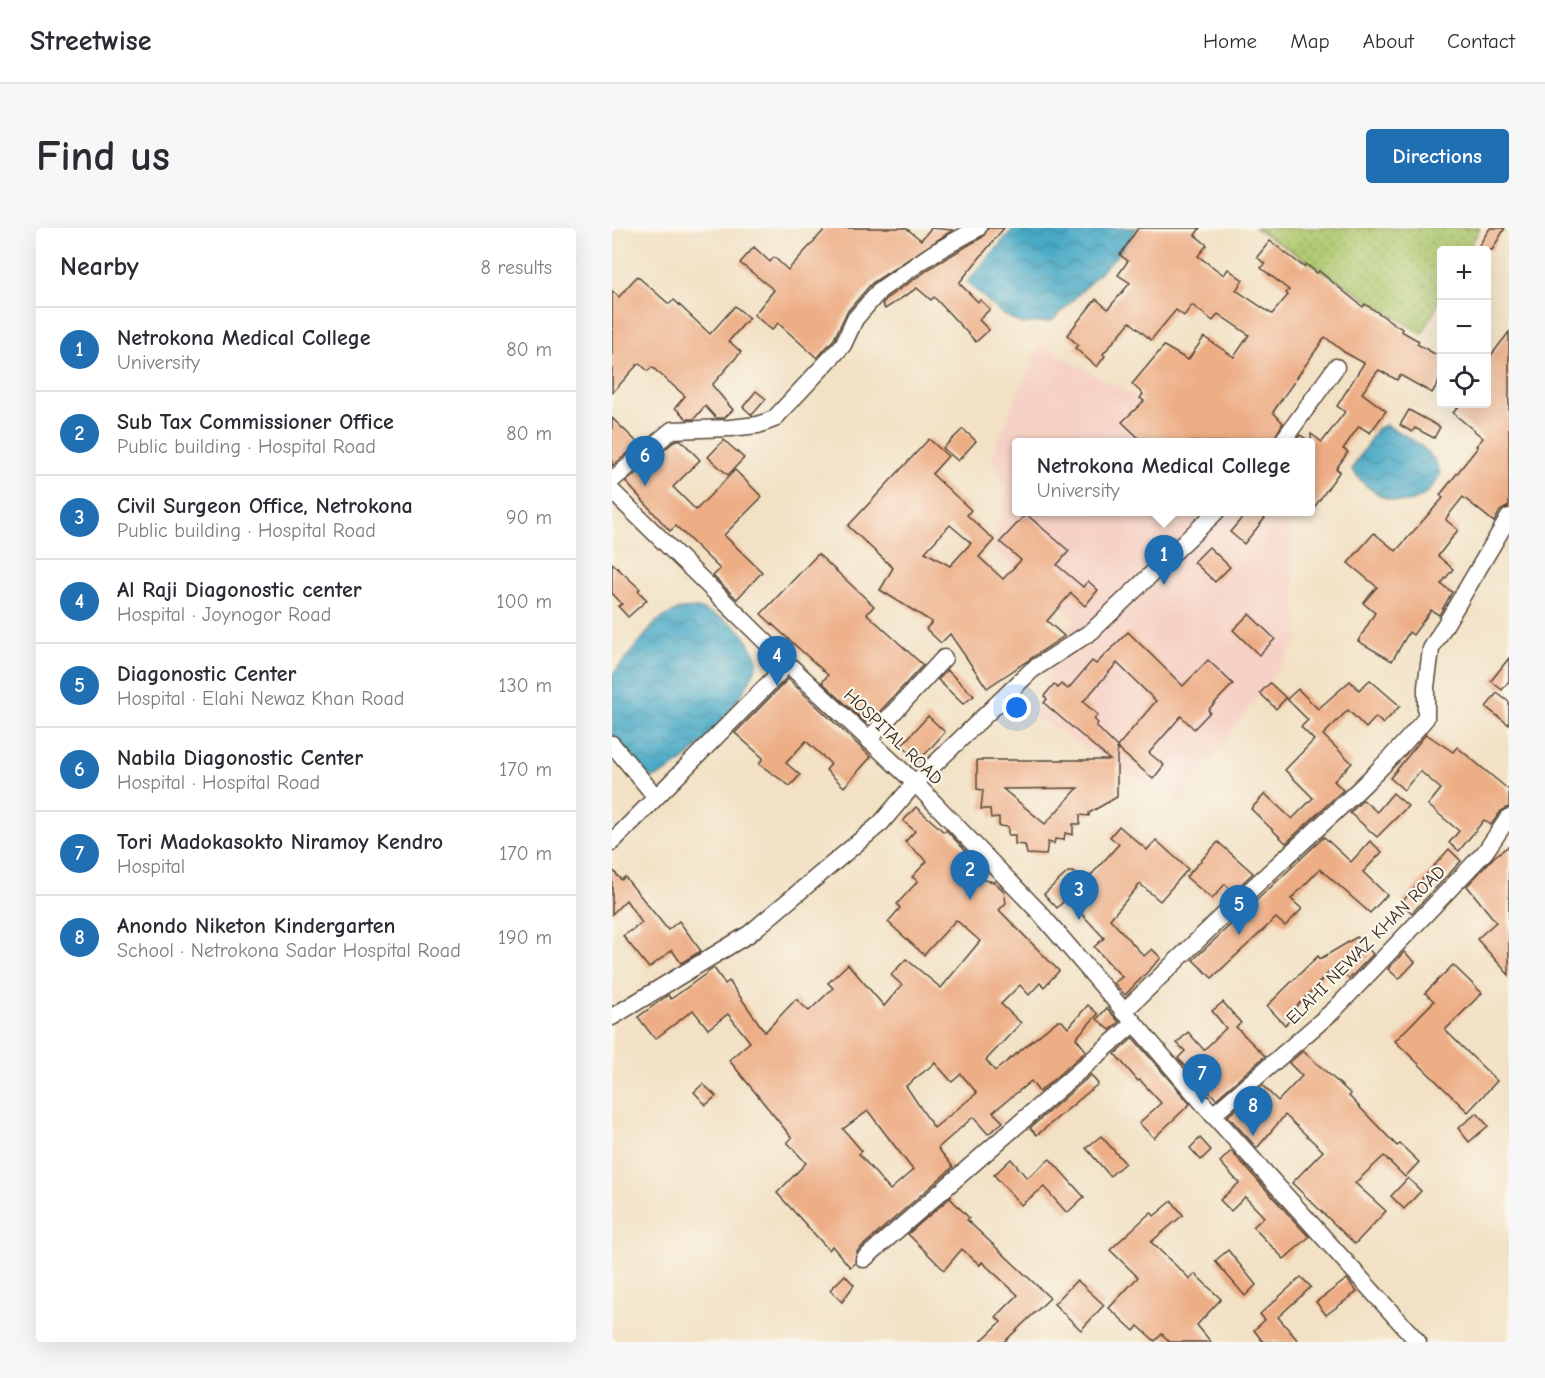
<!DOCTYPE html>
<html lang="en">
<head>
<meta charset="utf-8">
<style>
  :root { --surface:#fff; --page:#f7f7f7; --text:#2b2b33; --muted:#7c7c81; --line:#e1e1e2; --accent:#1f6fb2 }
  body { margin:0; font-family:"Comic Neue",sans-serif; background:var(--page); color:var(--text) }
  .controls { position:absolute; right:18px; top:18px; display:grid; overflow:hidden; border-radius:6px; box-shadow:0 6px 24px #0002 }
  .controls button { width:54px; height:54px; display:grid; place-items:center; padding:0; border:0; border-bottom:2px solid var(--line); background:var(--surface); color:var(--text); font:30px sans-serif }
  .you { position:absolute; left:405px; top:480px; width:21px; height:21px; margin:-15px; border:4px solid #fff; border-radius:50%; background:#1a73e8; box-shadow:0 0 0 9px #1a73e833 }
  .badge { display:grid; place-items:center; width:39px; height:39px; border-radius:50%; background:var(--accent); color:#fff; font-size:20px; font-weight:700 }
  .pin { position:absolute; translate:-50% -50px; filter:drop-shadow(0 2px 3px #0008) }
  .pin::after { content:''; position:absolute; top:32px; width:21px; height:18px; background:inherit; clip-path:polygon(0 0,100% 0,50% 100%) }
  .popup { position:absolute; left:400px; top:210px; width:303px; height:78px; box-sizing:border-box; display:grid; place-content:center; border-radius:6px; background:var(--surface); filter:drop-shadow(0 2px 4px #0005); font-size:20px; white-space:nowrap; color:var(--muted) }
  .popup b { font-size:22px; color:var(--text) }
  .popup::after { content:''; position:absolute; left:50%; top:100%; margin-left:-12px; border:12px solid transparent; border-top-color:var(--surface) }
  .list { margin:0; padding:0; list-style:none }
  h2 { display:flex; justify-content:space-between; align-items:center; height:78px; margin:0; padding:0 24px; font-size:26px }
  h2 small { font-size:20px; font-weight:400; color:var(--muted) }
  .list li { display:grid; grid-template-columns:39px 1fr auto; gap:18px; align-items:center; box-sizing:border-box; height:84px; padding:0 24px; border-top:2px solid var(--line) }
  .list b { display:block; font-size:22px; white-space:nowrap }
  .list p { margin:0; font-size:20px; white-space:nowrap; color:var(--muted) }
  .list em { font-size:20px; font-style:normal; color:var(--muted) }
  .icon { flex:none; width:33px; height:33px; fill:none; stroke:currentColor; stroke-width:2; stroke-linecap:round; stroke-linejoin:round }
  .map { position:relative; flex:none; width:897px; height:1114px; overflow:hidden; border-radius:6px }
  header { display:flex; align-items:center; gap:36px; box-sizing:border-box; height:84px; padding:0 30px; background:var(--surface); border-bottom:2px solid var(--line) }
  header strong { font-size:28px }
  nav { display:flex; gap:33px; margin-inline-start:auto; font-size:21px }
  .intro { display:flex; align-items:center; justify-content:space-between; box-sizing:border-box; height:144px; padding:0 36px }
  h1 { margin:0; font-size:42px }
  .button { padding:15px 27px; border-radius:6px; background:var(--accent); color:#fff; font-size:21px; font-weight:700 }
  main { display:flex; gap:36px; padding:0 36px }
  aside { flex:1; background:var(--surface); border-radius:6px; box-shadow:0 6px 24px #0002 }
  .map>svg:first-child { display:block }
  .built { fill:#f6d1c5 }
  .park { fill:url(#park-dots); stroke:#747946; stroke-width:1.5 }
  .water { fill:url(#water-waves); stroke:#416a72; stroke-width:1.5 }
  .building { fill:#edad85; fill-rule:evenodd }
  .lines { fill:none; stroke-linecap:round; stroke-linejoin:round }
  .minor-casing { stroke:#564537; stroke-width:19 }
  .minor { stroke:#fff; stroke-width:16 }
  .labels { text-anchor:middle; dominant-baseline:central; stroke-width:4.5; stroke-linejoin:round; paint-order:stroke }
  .street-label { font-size:18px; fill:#3b2a1e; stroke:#fbf7ec }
</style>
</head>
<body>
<header>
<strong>Streetwise</strong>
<nav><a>Home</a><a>Map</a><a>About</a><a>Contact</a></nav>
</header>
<div class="intro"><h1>Find us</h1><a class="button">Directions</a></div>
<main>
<aside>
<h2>Nearby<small>8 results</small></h2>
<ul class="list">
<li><span class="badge">1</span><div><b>Netrokona Medical College</b><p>University</p></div><em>80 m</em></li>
<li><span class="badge">2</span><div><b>Sub Tax Commissioner Office</b><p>Public building · Hospital Road</p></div><em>80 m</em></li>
<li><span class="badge">3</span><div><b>Civil Surgeon Office, Netrokona</b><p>Public building · Hospital Road</p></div><em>90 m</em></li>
<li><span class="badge">4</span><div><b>Al Raji Diagonostic center</b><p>Hospital · Joynogor Road</p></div><em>100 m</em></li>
<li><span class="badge">5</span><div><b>Diagonostic Center</b><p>Hospital · Elahi Newaz Khan Road</p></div><em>130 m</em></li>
<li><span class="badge">6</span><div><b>Nabila Diagonostic Center</b><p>Hospital · Hospital Road</p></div><em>170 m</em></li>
<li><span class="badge">7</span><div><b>Tori Madokasokto Niramoy Kendro</b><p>Hospital</p></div><em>170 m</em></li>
<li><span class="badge">8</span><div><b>Anondo Niketon Kindergarten</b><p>School · Netrokona Sadar Hospital Road</p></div><em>190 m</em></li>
</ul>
</aside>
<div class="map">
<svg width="897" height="1114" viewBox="0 0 897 1114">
  <defs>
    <pattern id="park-dots" width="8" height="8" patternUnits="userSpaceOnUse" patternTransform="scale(1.5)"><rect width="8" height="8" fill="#aec86e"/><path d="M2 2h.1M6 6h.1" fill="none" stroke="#8fa35a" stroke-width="1.8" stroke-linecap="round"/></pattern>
    <pattern id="water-waves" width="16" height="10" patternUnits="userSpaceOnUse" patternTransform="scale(1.5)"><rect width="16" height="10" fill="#47a9c6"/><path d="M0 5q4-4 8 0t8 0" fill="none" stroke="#3c8aa0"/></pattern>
  </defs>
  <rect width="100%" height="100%" fill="#fbf7ec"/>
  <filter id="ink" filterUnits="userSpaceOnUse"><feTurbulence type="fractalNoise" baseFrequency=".0167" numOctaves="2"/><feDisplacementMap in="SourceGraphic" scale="12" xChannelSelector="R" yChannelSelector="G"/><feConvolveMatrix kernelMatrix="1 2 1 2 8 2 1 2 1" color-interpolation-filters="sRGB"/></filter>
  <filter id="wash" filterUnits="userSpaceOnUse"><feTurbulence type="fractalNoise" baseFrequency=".008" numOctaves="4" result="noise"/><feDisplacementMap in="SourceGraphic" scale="24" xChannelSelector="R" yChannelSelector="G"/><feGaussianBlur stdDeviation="1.35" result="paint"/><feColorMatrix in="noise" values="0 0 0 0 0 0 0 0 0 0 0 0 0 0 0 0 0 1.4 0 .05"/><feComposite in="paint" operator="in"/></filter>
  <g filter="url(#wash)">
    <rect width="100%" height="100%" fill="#f2e1c4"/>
    <polygon class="built" points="427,116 531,174 580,214 405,214 405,284 664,284 677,294 687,412 567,575 420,487 462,390 381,323 393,262 379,229"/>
    <polygon class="park" points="643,0 868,0 856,22 830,22 829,70 810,106"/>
    <g class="water">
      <polygon points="402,0 525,0 510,22 440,93 410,96 390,86 355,54"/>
      <path d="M774,197C796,209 822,220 828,246C823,254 817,266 807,270C783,283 752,260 740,241L765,200Z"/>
      <path d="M86,380C121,395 132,397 146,434C133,472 80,536 41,550L27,542L0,504V447L45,393L67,381Z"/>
    </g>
    <g id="blocks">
      <g class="building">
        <polygon points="214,0 294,0 309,12 319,0 341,2 260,55 235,84 222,111 205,130 166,95 160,102 142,87 162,62 128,35 142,19 158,34 162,29 176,42"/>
        <polygon points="376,0 392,0 347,55 366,74 368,72 378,81 367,92 377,102 364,114 322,69 319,72 305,60 273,81 270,76 275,70 326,35 371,9"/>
        <polygon points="526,0 588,0 583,7 595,17 586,28 612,47 616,41 631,52 624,62 660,86 676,67 674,65 677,62 649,40 653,36 645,29 658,13 692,39 694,36 705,45 707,43 751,79 753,76 790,101 789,103 807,113 805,116 830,130 830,148 820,165 788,147 785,152 767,142 765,144 750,165 774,183 758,205 747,198 731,221 736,224 724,241 728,243 699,284 699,214 683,214 688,207 699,214 699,206 710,214 733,184 725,178 752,135 732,124 713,109 661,184 671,195 660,214 531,214 510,194 532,173 528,170 531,166 520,156 552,118 576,132 592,109 622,129 637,107 606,86 601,93 580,77 572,88 564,82 539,112 518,94 491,126 493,128 485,139 463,120 466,117 455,107 484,71 496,81 518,55 506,47 516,33 508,27"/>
        <polygon points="878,0 893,0 880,22 864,22"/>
        <polygon points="25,48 57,76 62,72 98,106 123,78 137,90 117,113 129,124 100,157 121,182 112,190 104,190 93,178 82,191 75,191 63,180 73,168 40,139 36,143 27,135 0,165 0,63 7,69"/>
        <polygon points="897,104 897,278 888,283 882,294 851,269 835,289 834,292 846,302 826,328 841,341 829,356 840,364 827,387 819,382 801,407 797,404 780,433 746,413 763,385 751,375 765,359 736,335 762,305 784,323 831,270 828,267 866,219 864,218 871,210 841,185 849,176 874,176 874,134"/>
        <polygon points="144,163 154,171 140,187 131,179"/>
        <polygon points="797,182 828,199 822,210 803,200 800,204 788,197"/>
        <polygon points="0,190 27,216 0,238"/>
        <polygon points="351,201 364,213 346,233 331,220"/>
        <path d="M317,211L336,228L320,246L359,282L355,287L382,312L367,329L391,351L409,332L388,314L414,286L457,323L445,337L471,359L476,353L486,362L473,378L459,365L435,393L452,408L375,460L338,406L329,415L314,401L320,394L268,362L281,340L236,298ZM338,297L359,315L338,338L313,324Z"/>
        <polygon points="64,212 69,212 88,232 61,259 84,282 123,242 150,269 112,307 150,344 125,371 101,348 108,341 64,298 58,303 14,254"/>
        <polygon points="112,212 132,230 116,247 96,229"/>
        <polygon points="635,284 646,284 653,290 632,316 618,304"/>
        <polygon points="597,319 618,339 603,354 582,334"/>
        <polygon points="206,326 262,378 255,386 311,437 258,494 256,492 254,495 210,454 216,447 149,386"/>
        <polygon points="0,335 28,361 26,363 35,372 16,389 6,378 10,376 0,365"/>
        <polygon points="637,386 663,411 647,427 621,402"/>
        <path d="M516,404L571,458L596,432L621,456L596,482L598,484L582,501L569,488L537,525L552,537L541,551L505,520V569L477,585V588L468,587V596H461V607L453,605L452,612L443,611L442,616L436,614L434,627L415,626L413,617L403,616V607H396V599L387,598V589L379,590L378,581H369L371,562L365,561V532H498L432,475L435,471L432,468L442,456L446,460L449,456L456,461L480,433L484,436ZM505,435L544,473L505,519L484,498L486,495L482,491L486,487L471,474ZM466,560L433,596L391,561Z"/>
        <polygon points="897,430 897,453 890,462 879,453"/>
        <polygon points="335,442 362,468 351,476 326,452"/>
        <polygon points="176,451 259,529 232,559 214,542 219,536 194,513 174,535 188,547 178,558 147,536 151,530 123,505"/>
        <polygon points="758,452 788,478 771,496 764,489 754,500 736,482 711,507 740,535 722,553 731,562 674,615 639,581 653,566 680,591 701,570 673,542 702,512 689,499 696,492 675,471 686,461 706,481 738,453 747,462"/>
        <polygon points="658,455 674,470 664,481 648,465"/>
        <polygon points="885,465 897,474 897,497 874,479"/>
        <polygon points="316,488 333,504 307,533 290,517"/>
        <polygon points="814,506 841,524 845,519 897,562 897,579 889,583 879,597 872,592 847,623 837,615 847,603 816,577 829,561 808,543 792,562 778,550"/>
        <polygon points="781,565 796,578 765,609 738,585 751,572 765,584"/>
        <path d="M304,579L332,604L334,602L364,634L351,648L382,654L392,663L394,675L387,682L447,743L432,759L428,755L417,767L408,757L389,776L409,795L374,832L383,843L445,793H450L456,800L476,777L486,786L464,810L474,823L427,864L419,853L381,884L391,894L376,906L361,889L326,920L341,939L245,1023L243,1035L238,1039L220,1018L217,1022L165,965L194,935L175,914L180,910L117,832L138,814L116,786L96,801L81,782L43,811L26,789L56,767L59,771L102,740L113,756L117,753L153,804L184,771L197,783L221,760L216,755L236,736L272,778L290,757L279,747L294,731L329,760L368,713L344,692L312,727L276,694L288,680L285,676L306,653L300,649L315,633L293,614L303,603L291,593ZM323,835L340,854L349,846L365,865L322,900L294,858ZM256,883L301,942L278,962L247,926L250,923L231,901Z"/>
        <polygon points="507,598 535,622 544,612 576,641 548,673 528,656 498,691 532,728 540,721 549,730 513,767 502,755 510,749 482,719 492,710 455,670 445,680 432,666 456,644 461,644 472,655 507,616 498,609"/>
        <polygon points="712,609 739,634 758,613 770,624 751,644 775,667 758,685 708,641 679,671 690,681 673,698 664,690 600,750 581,732"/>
        <polygon points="606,614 641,645 621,664 613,656 600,671 574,649"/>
        <polygon points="897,618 897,747 865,711 884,694 855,658 883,628"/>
        <polygon points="837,621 849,633 800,685 789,675"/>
        <polygon points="0,641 9,652 13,649 56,702 67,693 89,723 69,735 60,722 37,740 11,708 30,695 14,672 0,686"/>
        <polygon points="745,709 761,726 737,751 723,738 683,780 687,784 673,797 655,778 706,728 708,731"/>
        <polygon points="792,724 803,734 787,751 776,741"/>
        <polygon points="841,737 870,765 833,802 885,853 856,884 783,813 822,773 813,765"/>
        <polygon points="611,774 629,795 624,799 653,828 604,871 566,830 573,823 565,815 576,804 592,822 614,800 600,783"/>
        <polygon points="495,780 507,794 498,802 485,791"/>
        <polygon points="521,810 578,876 542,910 527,895 549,875 528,852 526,853 503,826"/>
        <polygon points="691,823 739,866 737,868 785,918 788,916 807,934 793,949 772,928 743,955 774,983 743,1016 680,955 711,923 673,887 645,920 616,888 651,858 666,873 690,848 677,835"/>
        <polygon points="479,847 486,856 425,907 418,900"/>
        <polygon points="91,856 104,868 94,877 82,864"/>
        <polygon points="865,885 876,898 857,914 846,900"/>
        <polygon points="489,908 513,935 498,948 474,920"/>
        <polygon points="588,910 599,922 589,932 578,920"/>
        <polygon points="619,923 697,1009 672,1031 641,999 652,989 633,969 619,983 608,972 627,955 608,934"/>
        <polygon points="399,931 415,950 438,931 472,969 455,985 432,959 409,977 382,947"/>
        <polygon points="796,950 809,963 792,981 779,968"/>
        <polygon points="340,968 338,970 357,990 355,992 438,1070 392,1114 368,1114 389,1094 384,1089 406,1067 370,1034 368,1037 350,1021 332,1042 296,1006"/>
        <polygon points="560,973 571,987 539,1014 578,1051 583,1046 609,1071 585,1097 599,1114 558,1114 550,1106 543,1113 526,1098 522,1103 497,1080 526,1049 498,1022 539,984 542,988"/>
        <polygon points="616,1022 644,1057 633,1068 603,1033"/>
        <polygon points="233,1047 242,1057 230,1074 218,1062"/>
        <polygon points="689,1049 699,1059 666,1089 687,1114 651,1114 642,1102 653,1092 648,1086"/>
        <polygon points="735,1051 745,1064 714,1087 704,1074"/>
        <polygon points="465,1052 492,1077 469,1102 442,1076"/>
      </g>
    </g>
  </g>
  <g filter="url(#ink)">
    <use href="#blocks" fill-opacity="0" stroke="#564537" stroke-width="1.5"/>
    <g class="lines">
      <defs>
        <g id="minor">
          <polyline points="670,214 724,139"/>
          <polyline points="0,252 60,202 118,200 146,197 162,191 231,117 243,91 268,62 320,26 366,0"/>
          <polyline points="0,263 176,436 303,555 428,685 601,887 806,1114"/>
          <polyline points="256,512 332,430"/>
          <polyline points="0,516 44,569"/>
          <polyline points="0,614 176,436"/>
          <path d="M511,784C557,741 601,696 647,654C704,601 763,551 814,490V459L819,421L897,289"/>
          <polyline points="0,789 137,706 269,595 303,555 420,442 480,403 604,284"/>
          <polyline points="601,887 722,782 873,624 897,589"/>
          <polyline points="252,1031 521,796"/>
        </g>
      </defs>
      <use href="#minor" class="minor-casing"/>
      <use href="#minor" class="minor"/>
    </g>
  </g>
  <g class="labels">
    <g class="street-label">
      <text transform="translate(281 509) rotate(44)">HOSPITAL ROAD</text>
      <text transform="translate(754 717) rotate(-45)">ELAHI NEWAZ KHAN ROAD</text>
    </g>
  </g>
</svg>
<div class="controls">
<button>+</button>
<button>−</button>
<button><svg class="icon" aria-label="locate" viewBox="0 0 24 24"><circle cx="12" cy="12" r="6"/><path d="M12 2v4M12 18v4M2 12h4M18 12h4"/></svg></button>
</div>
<div class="you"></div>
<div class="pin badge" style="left:552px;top:357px">1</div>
<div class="popup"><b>Netrokona Medical College</b>University</div>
<div class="pin badge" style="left:358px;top:672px">2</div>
<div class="pin badge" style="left:467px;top:692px">3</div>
<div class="pin badge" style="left:165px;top:458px">4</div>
<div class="pin badge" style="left:627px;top:707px">5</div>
<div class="pin badge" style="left:33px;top:258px">6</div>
<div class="pin badge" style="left:590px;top:876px">7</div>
<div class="pin badge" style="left:641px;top:908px">8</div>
</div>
</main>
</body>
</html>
